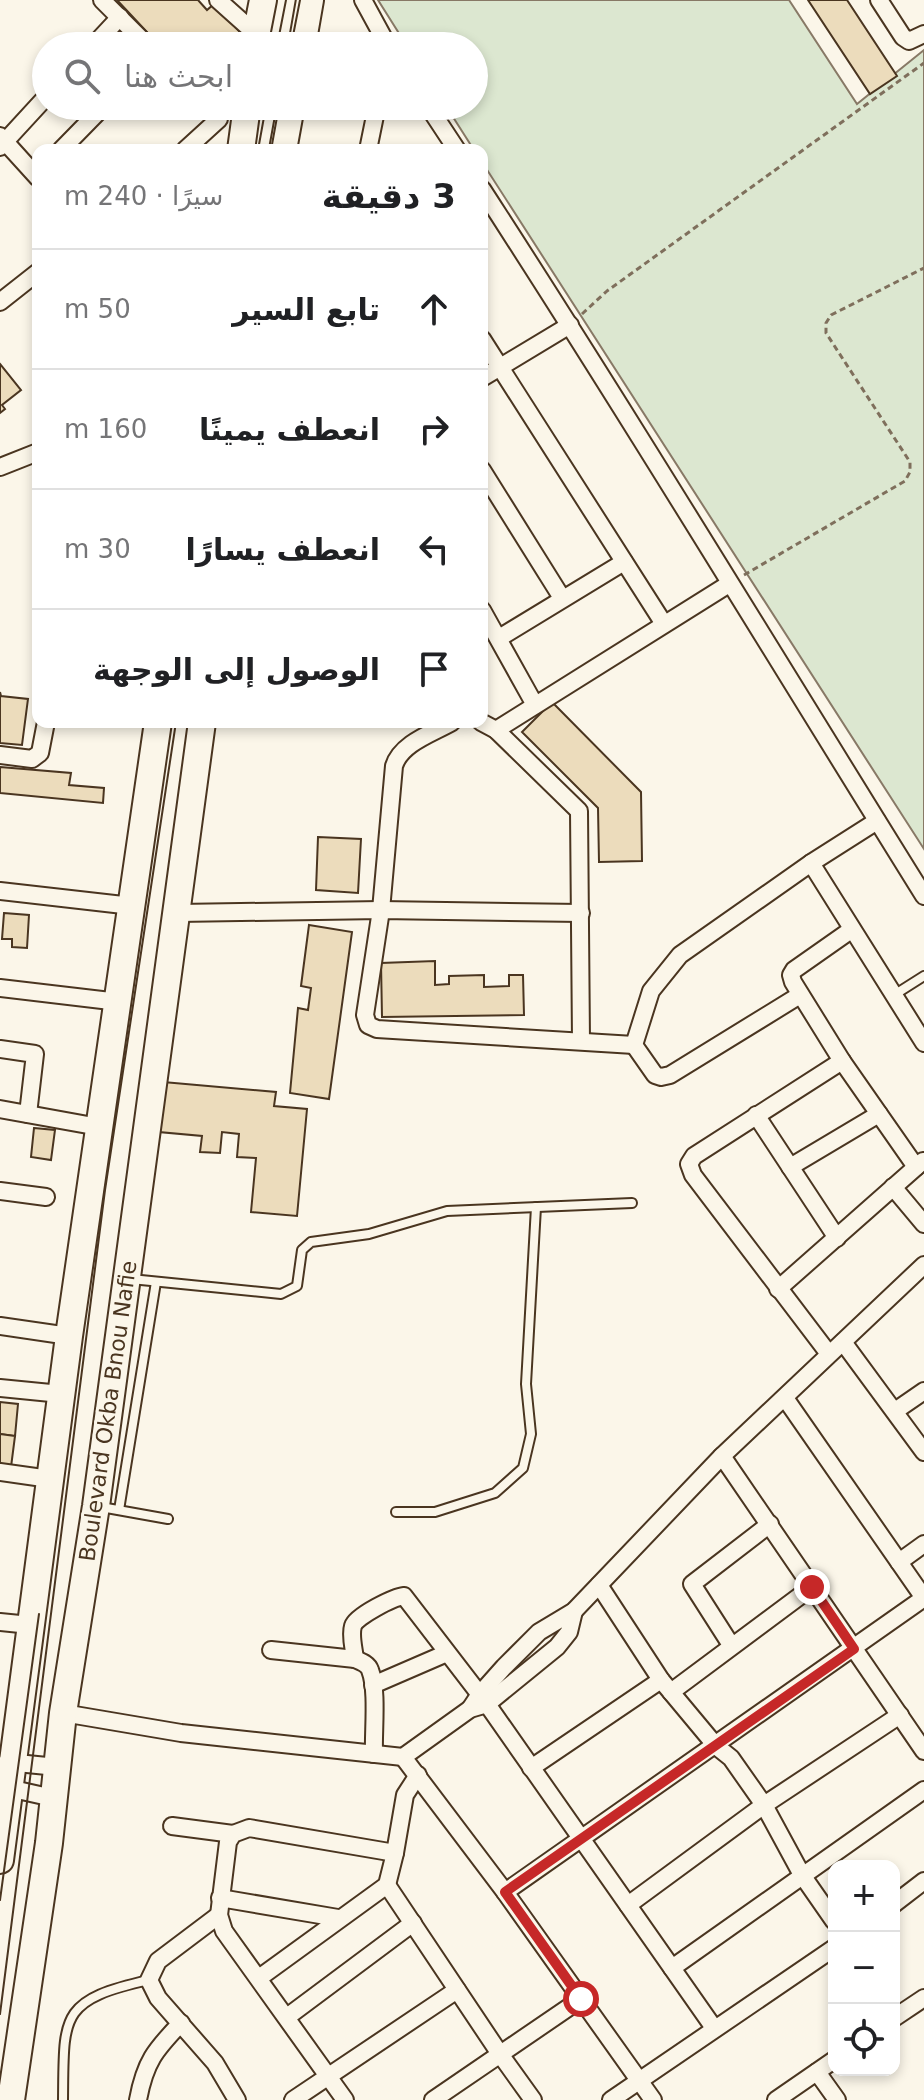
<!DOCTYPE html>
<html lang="ar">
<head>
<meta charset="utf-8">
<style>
  :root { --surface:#fff; --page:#f2f2f2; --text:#202124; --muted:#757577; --line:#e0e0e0 }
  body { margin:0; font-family:"DejaVu Sans",Cairo,sans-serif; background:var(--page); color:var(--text); direction:rtl }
  .controls { position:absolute; right:24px; bottom:24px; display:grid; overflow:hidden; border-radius:16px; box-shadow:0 4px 12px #0003 }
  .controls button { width:72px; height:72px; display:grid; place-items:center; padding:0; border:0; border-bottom:2px solid var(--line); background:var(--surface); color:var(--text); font:40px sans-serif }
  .stop { position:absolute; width:24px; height:24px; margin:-18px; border:6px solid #c62828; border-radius:50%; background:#fff }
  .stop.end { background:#c62828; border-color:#fff; box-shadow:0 2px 8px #0008 }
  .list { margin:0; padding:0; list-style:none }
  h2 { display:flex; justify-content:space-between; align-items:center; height:104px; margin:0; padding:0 32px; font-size:34px }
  h2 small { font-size:26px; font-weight:400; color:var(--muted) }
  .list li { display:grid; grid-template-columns:52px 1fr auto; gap:24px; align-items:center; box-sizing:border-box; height:120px; padding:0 32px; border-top:2px solid var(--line) }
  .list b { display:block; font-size:30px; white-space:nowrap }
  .list em { font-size:26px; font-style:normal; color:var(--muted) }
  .icon { flex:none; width:44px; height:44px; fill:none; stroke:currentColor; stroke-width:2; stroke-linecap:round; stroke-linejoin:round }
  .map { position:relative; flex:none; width:924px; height:2100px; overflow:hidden; direction:ltr }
  .search { position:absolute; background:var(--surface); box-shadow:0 4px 12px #0003; left:32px; top:32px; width:456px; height:88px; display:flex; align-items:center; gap:20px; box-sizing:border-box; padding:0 28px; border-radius:44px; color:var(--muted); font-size:30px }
  .panel { position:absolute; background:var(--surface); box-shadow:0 4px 12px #0003; left:32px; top:144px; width:456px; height:584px; border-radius:16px; direction:rtl }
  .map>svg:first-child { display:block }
  .green { fill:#dce7d0; stroke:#887966; stroke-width:2 }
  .building { fill:#ecdcbc; stroke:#4a3520; stroke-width:2 }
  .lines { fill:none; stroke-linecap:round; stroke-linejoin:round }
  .service-casing { stroke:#4a3520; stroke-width:12 }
  .minor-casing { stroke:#4a3520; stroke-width:20 }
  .primary-casing { stroke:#4a3520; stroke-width:30 }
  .path { stroke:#7f6f5c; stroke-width:3; stroke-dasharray:6 4; stroke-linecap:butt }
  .service { stroke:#fbf6e9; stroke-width:8 }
  .minor { stroke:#fbf6e9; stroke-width:16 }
  .primary { stroke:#fbf6e9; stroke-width:26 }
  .tram { stroke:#4a3520; stroke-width:2 }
  .route { stroke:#c62828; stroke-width:10 }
  .labels { text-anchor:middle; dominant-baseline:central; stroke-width:6; stroke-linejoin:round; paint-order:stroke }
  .street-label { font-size:22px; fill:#4a3520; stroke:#fbf6e9 }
</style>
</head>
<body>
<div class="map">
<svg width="924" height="2100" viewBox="0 0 924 2100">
  <rect width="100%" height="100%" fill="#fbf6e9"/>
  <polygon class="green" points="378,0 789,0 857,104 924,50 924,849 482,162 482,150 474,150 446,106 474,106 474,46 407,46"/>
  <g class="building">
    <polygon points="117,0 198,0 207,10 214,4 240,32 225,46 220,46 214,39 208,46 160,46"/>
    <polygon points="808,0 847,0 897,76 870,94"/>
    <polygon points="0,364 21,390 2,405 5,409 0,413"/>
    <polygon points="0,692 1,696 28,699 22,745 0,743"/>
    <polygon points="552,702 641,792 642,861 599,862 598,808 522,732"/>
    <polygon points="0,767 71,773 69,785 104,788 103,803 0,793"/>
    <polygon points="318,837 361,839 358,893 316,890"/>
    <polygon points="4,913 29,915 27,948 12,947 12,939 2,939"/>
    <polygon points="309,925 352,932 329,1099 290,1093 298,1008 308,1010 311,988 301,986"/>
    <polygon points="435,961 435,985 449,984 449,976 484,975 484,987 509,986 509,975 523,975 524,1015 382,1017 381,963"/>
    <polygon points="163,1082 276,1092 274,1106 307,1109 297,1216 251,1212 256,1158 237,1157 239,1134 222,1132 220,1153 200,1152 202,1136 159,1132"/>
    <polygon points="34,1128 55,1130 51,1160 31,1157"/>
    <polygon points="0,1402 18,1404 15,1436 0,1434"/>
    <polygon points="0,1434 15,1436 11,1467 0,1465"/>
  </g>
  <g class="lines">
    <defs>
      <g id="service">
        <polyline points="894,995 924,976"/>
        <polyline points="131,1279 281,1294 297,1286 302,1250 311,1242 369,1234 447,1211 632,1203"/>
        <polyline points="101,1507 168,1519"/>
        <polyline points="119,1510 156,1282"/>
        <polyline points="396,1512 435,1512 495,1493 523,1468 531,1434 526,1384 536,1207"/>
        <path d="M63,2100C64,2016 59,2000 149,1980"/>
      </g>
      <g id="minor">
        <polyline points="102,0 148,46"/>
        <polyline points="218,0 256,34"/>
        <polyline points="363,0 388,46"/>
        <polyline points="879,0 903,37 909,41 924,34"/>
        <polyline points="93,46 120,17"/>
        <polyline points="428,106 457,150"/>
        <polyline points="0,136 38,178"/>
        <polyline points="0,147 46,97"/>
        <polyline points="61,150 104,106"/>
        <polyline points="185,150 219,119"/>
        <polyline points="368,150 377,106"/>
        <path d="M482,189C633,422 777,660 924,896"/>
        <polyline points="0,302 38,272"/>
        <polyline points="482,339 664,624"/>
        <polyline points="482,378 570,325"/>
        <polyline points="0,467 38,452"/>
        <polyline points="482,470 562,598"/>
        <polyline points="482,610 535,705"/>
        <polyline points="499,638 624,562"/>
        <path d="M452,722C433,733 401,743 394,766L381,910L365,1015L368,1025L377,1029L634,1045"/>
        <polyline points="481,722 496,730 579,811 581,1041"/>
        <polyline points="496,730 729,584"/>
        <polyline points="0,755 32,759 40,753 46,722"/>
        <polyline points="811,863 924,1043"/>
        <polyline points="0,891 132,906"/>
        <polyline points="178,913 381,910 581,913"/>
        <polyline points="851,930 794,970 791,975 793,982 842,1061 916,1167"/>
        <polyline points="0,988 119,1002"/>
        <polyline points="634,1045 651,991 680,955 811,863 877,821"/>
        <polyline points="634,1045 655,1075 661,1077 670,1075 800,995"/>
        <polyline points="0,1049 35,1054 28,1114"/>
        <polyline points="0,1109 99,1127"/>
        <polyline points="756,1115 837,1238"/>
        <polyline points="790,1167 879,1114"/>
        <polyline points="893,1187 924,1224"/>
        <polyline points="0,1191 46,1197"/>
        <polyline points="778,1289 923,1161"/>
        <polyline points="0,1326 69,1336"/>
        <polyline points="843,1342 924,1452"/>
        <polyline points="829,1354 693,1175 689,1164 694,1156 842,1061"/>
        <polyline points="0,1388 61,1394"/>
        <polyline points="895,1411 924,1391"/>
        <polyline points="722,1456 924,1751"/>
        <polyline points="0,1472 50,1479"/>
        <polyline points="899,1562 924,1544"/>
        <polyline points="599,1585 661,1680 716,1746 731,1758 764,1805 802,1875 834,1921"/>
        <polyline points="0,1622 30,1625"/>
        <polyline points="731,1645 692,1584 770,1524"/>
        <path d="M271,1650L355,1659C362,1662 368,1664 370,1670C378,1690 373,1732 374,1754"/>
        <path d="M355,1659C354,1649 350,1636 353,1626C356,1616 394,1597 404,1596L487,1704L714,2028"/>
        <polyline points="373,1685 447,1653"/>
        <polyline points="671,1692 812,1587"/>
        <polyline points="470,1709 480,1694 504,1667 539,1632 574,1611 722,1456 924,1265"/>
        <polyline points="63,1713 181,1733 403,1757 470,1709 487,1704 557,1647 569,1632 574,1611"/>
        <polyline points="403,1757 505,1892 653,2100"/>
        <polyline points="7,1762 57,1767"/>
        <polyline points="531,1768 661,1680"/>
        <polyline points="4,1787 53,1798"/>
        <polyline points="172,1826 233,1834"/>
        <polyline points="387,1885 500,2054 533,2100"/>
        <polyline points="505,1892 924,1598 785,1398"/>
        <polyline points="220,1898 338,1918"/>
        <polyline points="894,1904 924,1881"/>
        <polyline points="628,1905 764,1805 900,1715"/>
        <polyline points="219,1915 158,1961 149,1980 158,1998 215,2063 237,2100"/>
        <polyline points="672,1968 924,1790"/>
        <polyline points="259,1978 387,1885 395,1853 405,1795 418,1775"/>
        <polyline points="287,2017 413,1923"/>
        <polyline points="894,2018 924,1998"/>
        <polyline points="817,2072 837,2100"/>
        <path d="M138,2100C145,2062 155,2050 181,2023"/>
        <polyline points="293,2100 457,1990"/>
        <polyline points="345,2100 224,1931 219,1915 228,1842 233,1834 249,1828 395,1853"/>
        <polyline points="433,2100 581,1999"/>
        <polyline points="611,2100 834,1948"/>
        <polyline points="776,2100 834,2060"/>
      </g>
      <g id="primary">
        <polyline points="254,46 263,0"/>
        <polyline points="302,46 310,0"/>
        <polyline points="241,150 247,106"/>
        <polyline points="283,150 291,106"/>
        <polyline points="0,1860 69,1336 158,722"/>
        <polyline points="11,2100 49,1843 63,1713 96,1506 202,722"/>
      </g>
    </defs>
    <use href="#service" class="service-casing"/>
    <use href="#minor" class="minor-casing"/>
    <use href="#primary" class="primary-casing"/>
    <g class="path">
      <polyline points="582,314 607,291 924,63"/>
      <polyline points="744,575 905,481 910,472 910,462 826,333 826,323 831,315 924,268"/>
    </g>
    <use href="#service" class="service"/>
    <use href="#minor" class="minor"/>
    <use href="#primary" class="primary"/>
    <g class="tram">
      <polyline points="277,46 286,0"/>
      <polyline points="291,46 300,0"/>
      <polyline points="258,150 266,106"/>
      <polyline points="271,150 279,106"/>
      <polyline points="0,1900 39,1614"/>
      <polyline points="0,2014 105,1190 176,722"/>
    </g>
  </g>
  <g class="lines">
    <polyline class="route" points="581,1999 505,1892 854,1649 812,1587"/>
  </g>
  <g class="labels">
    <g class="street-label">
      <text transform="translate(108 1411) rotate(-82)">Boulevard Okba Bnou Nafie</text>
    </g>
  </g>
</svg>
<div class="controls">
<button>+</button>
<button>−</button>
<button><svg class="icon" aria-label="locate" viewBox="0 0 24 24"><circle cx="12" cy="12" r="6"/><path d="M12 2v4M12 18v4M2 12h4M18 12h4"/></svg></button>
</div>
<div class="stop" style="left:581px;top:1999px"></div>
<div class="stop end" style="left:812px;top:1587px"></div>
<div class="search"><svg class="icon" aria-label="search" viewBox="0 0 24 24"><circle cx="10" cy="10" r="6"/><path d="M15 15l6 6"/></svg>ابحث هنا</div>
<section class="panel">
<h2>3 دقيقة<small>سيرًا · 240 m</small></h2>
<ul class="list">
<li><svg class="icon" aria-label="ahead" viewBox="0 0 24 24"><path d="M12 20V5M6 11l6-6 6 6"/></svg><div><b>تابع السير</b></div><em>50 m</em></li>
<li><svg class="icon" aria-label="right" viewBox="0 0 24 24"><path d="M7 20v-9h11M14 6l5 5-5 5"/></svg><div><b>انعطف يمينًا</b></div><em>160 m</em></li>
<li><svg class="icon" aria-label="left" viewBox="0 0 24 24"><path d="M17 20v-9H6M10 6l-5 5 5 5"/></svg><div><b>انعطف يسارًا</b></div><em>30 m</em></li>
<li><svg class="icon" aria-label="arrive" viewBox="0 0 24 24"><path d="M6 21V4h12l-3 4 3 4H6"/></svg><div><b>الوصول إلى الوجهة</b></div></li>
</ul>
</section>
</div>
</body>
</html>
